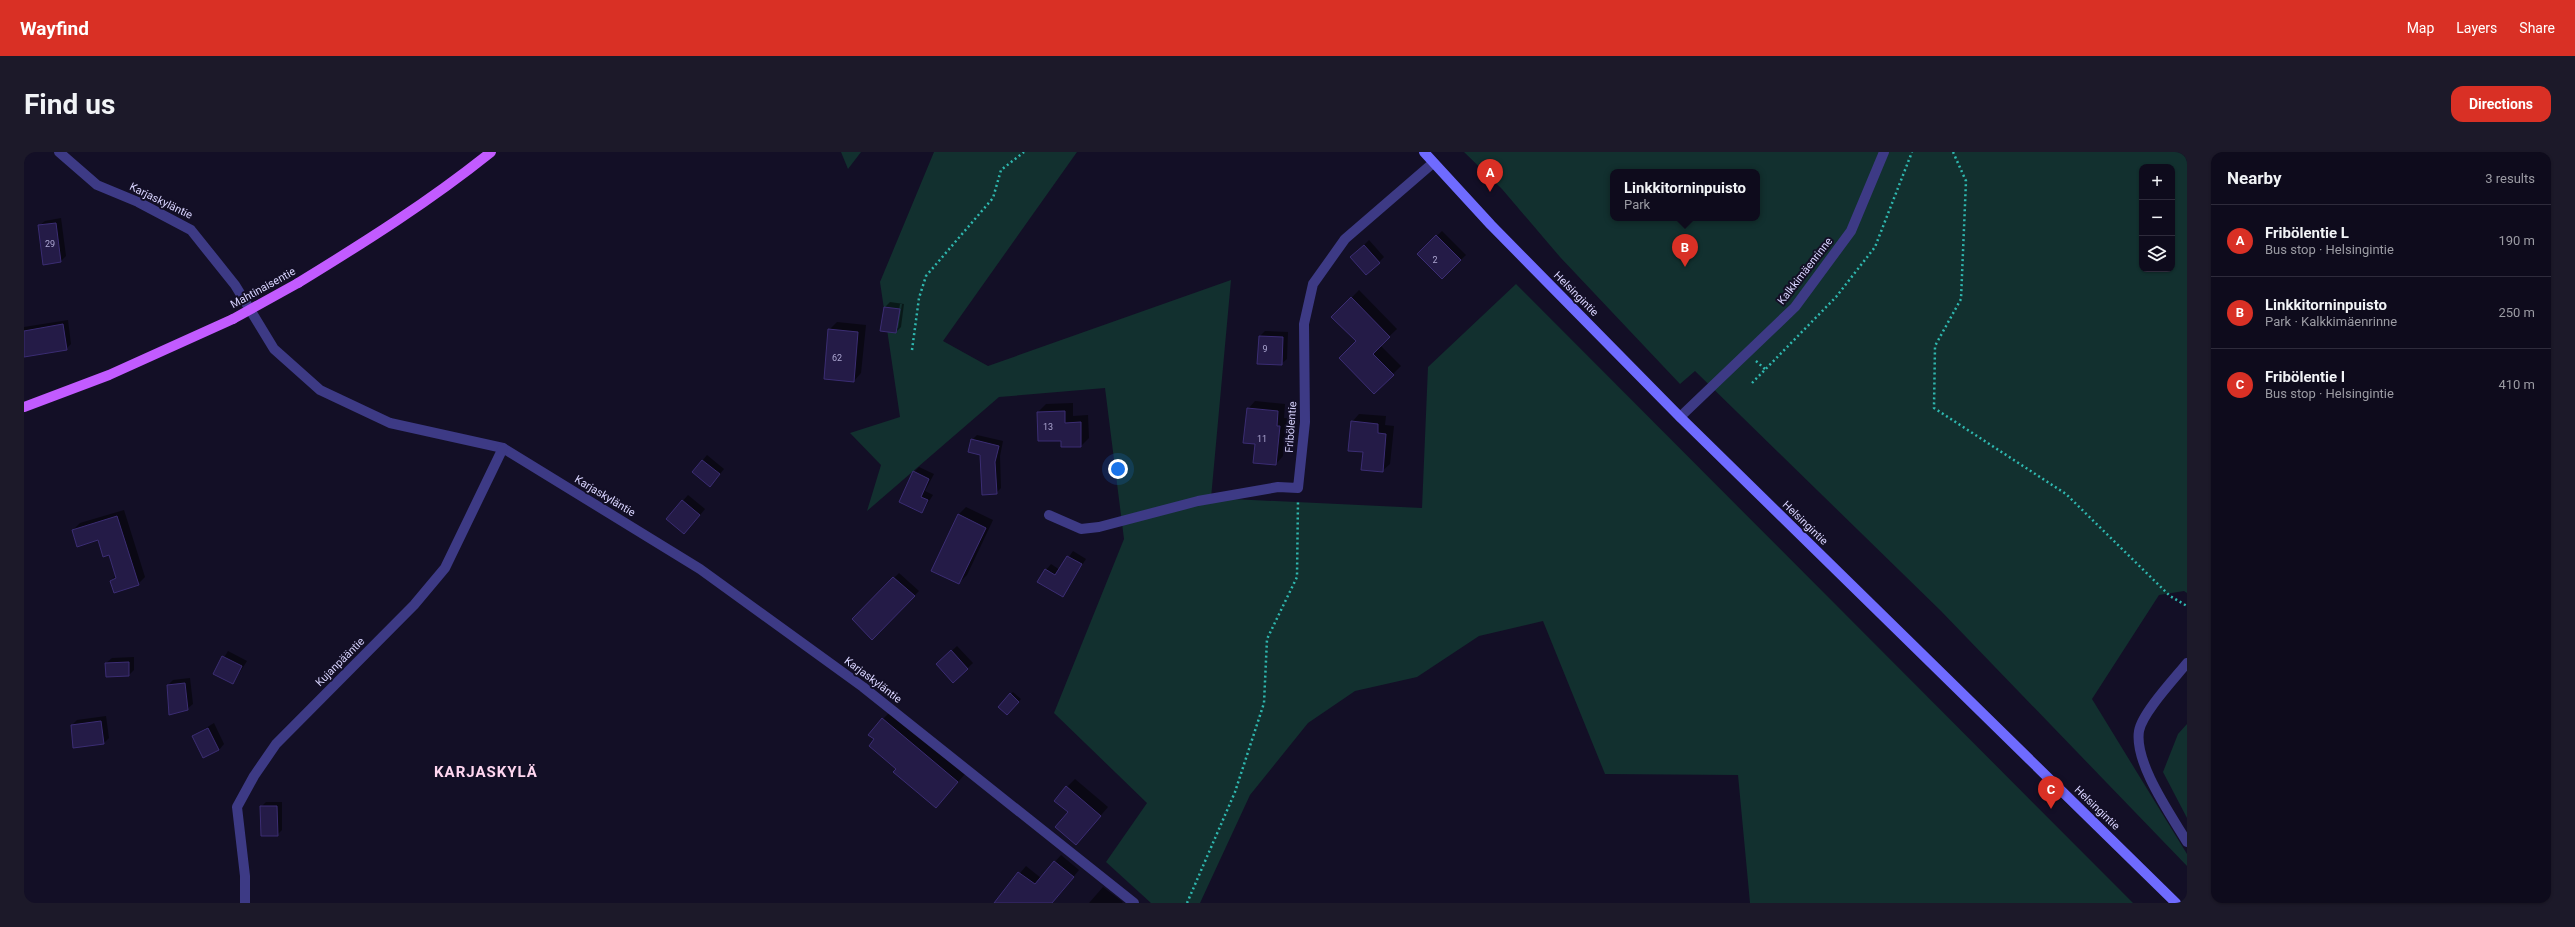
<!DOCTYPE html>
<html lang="en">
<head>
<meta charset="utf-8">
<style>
  :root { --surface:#0e0b1c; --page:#1c1929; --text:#f1f3f6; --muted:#9b9ba3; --line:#2e2b3b; --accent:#d93025 }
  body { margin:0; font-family:Roboto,sans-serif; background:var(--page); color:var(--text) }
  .controls { position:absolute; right:12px; top:12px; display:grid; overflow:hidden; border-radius:8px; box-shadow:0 1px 3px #0004 }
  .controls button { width:36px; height:36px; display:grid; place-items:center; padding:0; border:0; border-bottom:1px solid var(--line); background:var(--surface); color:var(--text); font:20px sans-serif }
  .you { position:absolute; left:1094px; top:317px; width:14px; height:14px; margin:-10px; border:3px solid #fff; border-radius:50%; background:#1a73e8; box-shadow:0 0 0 6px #1a73e833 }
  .badge { display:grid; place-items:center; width:26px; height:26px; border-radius:50%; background:var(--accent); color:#fff; font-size:13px; font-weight:700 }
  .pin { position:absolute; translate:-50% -33px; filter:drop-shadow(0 1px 2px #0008) }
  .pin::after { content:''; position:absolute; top:21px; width:14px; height:12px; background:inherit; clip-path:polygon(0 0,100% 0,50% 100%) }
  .popup { position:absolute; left:1586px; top:17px; width:150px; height:52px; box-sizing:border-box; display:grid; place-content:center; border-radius:8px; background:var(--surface); filter:drop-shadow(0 1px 3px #0005); font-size:13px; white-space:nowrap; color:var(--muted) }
  .popup b { font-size:15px; color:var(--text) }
  .popup::after { content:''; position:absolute; left:50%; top:100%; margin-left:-8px; border:8px solid transparent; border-top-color:var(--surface) }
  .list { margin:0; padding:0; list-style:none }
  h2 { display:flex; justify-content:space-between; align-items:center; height:52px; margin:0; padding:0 16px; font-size:17px }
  h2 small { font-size:13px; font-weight:400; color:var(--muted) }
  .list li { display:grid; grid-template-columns:26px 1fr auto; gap:12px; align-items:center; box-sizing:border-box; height:72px; padding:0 16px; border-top:1px solid var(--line) }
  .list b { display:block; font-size:15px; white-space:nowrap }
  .list p { margin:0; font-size:13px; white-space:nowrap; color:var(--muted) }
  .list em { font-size:13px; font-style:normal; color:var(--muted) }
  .icon { flex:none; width:22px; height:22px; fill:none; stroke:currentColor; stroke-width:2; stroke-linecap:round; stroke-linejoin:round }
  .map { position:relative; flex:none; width:2163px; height:751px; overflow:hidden; border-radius:12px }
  header { display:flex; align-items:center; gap:24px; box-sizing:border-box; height:56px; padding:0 20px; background:var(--accent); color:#fff }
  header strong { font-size:19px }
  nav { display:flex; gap:22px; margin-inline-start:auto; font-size:14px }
  .intro { display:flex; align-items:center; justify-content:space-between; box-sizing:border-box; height:96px; padding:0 24px }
  h1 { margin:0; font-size:28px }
  .button { padding:10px 18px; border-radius:12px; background:var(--accent); color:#fff; font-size:14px; font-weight:700 }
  main { display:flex; gap:24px; padding:0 24px }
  aside { flex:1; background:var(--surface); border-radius:12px; box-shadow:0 1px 3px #0004 }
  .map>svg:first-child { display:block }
  .green { fill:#12302f; fill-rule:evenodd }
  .shadow { fill:#0007; fill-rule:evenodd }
  .building { fill:#241b47; stroke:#3b2d73 }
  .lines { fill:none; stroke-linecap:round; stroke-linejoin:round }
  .path { stroke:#2fb8b0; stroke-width:2.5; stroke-dasharray:2 3; stroke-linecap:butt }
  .minor { stroke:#3d3a85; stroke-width:10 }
  .tertiary { stroke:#3d3a85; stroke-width:10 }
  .secondary { stroke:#6f6bff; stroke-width:10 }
  .primary { stroke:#c25bff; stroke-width:10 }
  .primary-bridge { stroke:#c25bff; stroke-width:10 }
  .labels { text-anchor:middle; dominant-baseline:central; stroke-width:4; stroke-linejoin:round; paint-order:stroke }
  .number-label { font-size:9px; fill:#aca6d1 }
  .street-label { font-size:11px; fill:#d9d4ff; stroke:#130f26 }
  .district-label { font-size:15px; font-weight:bold; letter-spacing:1px; fill:#ffd6f0; stroke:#130f26 }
</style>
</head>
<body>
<header>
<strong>Wayfind</strong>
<nav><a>Map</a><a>Layers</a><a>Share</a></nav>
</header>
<div class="intro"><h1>Find us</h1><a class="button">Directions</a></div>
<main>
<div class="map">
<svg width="2163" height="751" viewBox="0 0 2163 751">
  <rect width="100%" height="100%" fill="#130f26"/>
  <g class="green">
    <polygon points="817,0 837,0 824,17"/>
    <polygon points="910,0 1053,0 919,189 964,214 1207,128 1187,346 1398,356 1404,215 1492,132 2109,751 1726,751 1714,623 1581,622 1519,469 1455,484 1393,525 1331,539 1284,571 1226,643 1176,751 1127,751 1082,710 1123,651 1030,561 1100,387 1081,236 975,245 843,359 857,313 826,281 876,265 856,130"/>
    <path d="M1440,0H2163V441L2160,439L2135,443L2068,547L2163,702V714L1917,459L1671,219L1656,232L1536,105L1478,37ZM2118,15H2148V117H2118ZM1589,20H1733V66H1589Z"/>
    <polygon points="2163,572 2163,666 2139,620 2154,582"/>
  </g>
  <g class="shadow">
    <polygon points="37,66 42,104 37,109 15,74 21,69"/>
    <polygon points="1418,79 1442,103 1418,126 1394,102"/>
    <polygon points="1345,88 1360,105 1355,110 1333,100"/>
    <polygon points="1335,138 1373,177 1356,193 1377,214 1350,241 1333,189 1309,165"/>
    <path d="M866,150L880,152L877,175L872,180L861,155ZM876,152H878L874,176H872Z"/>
    <polygon points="44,168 47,192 42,197 0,204 0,175"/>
    <polygon points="813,170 842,173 837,221 830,229 805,178"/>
    <polygon points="1241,179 1264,180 1263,207 1257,212 1236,184"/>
    <polygon points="1231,249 1261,252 1260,266 1263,266 1259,304 1252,312 1232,292 1224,257"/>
    <polygon points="1049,251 1049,264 1064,263 1065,286 1057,294 1038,288 1015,288 1014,260 1022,252"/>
    <polygon points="1335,262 1362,264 1361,273 1370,274 1366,312 1358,319 1340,299 1328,270"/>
    <polygon points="953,283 979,289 976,304 977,336 972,341 948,288"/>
    <polygon points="683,303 700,317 691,328 669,320"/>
    <polygon points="895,315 910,322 901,339 909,343 898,360 890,320"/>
    <polygon points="664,343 681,357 665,376 643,367"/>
    <polygon points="942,355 969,368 943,423 935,431 934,363"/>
    <polygon points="100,358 121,425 114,432 87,429 92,423 85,402 74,387 49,378 56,371"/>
    <polygon points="1049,399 1062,407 1038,443 1022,418 1027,412 1036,418"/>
    <polygon points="875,421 895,439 848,487 829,467"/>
    <polygon points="933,494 949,511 929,530 919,507"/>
    <polygon points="204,499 223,509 209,531 190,522"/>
    <polygon points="110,505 110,518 105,523 82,511 88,506"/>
    <polygon points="166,526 169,552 163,557 144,533 149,528"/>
    <polygon points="989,540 997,547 983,562 975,555"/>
    <polygon points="867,559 941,622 912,655 874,617 851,587 859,567"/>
    <polygon points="82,564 85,586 80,591 50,595 48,573 53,568"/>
    <polygon points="190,571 200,592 195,598 169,584"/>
    <polygon points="1051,627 1084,655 1060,683 1045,660 1043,635"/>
    <polygon points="242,650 258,650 258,678 253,683 237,655"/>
    <polygon points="1037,703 1055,718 1041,735 1023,751 971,751 1002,714 1017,726"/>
    <polygon points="1079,735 1099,750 1098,751 1065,751"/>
  </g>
  <g class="building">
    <polygon points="32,71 37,110 19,113 14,73"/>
    <polygon points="1412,83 1437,108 1418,127 1393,102"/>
    <polygon points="1340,93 1356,111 1342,123 1326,105"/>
    <polygon points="1327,145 1366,185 1349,202 1370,223 1350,242 1315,206 1332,189 1307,165"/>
    <polygon points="860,155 876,157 872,181 856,179"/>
    <polygon points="39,172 43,198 0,205 0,179"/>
    <polygon points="804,177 834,180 830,230 800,227"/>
    <polygon points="1235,184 1259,185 1258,213 1233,212"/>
    <polygon points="1223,256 1254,259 1253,274 1256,274 1252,313 1229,311 1231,292 1219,291"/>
    <polygon points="1041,259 1041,271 1057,270 1057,295 1037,295 1037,289 1014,289 1013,260"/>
    <polygon points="1327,269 1354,272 1354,281 1362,282 1359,320 1337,318 1339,300 1324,299"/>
    <polygon points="947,287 975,294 971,310 973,342 958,343 956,303 944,300"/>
    <polygon points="678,308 696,322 686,335 668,320"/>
    <polygon points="889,319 905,327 897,345 904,348 898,361 875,350"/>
    <polygon points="658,348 676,363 660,382 642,367"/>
    <polygon points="934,362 962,376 935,432 907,419"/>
    <polygon points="93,364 115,433 90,441 86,429 92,426 85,403 79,405 74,388 53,395 48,378"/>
    <polygon points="1043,404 1058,412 1039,445 1013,430 1021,417 1031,423"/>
    <polygon points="869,425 891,444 848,488 828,467"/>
    <polygon points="927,498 944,517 929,531 912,512"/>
    <polygon points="198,504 218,514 209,532 189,522"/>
    <polygon points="105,510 105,524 82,525 81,511"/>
    <polygon points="161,531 164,558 145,563 143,533"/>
    <polygon points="986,541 995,550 983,563 974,555"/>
    <polygon points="858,566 934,630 912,656 869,620 872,617 845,594 850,587 844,583"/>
    <polygon points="77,569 80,592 49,596 47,573"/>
    <polygon points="184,576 195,598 179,606 168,584"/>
    <polygon points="1042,634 1077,664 1052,693 1031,675 1044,660 1030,649"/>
    <polygon points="236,654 253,654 254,684 237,684"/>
    <polygon points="1030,709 1050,725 1028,751 970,751 994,720 1011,732"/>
  </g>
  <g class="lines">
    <g class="path">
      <polyline points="1929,0 1942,29 1937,147 1911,194 1910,256 2042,342 2146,444 2163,454"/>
      <polyline points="888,198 895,146 902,124 969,46 977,18 1000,0"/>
      <polyline points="1732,209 1742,218"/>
      <polyline points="1728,231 1812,145 1851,95 1888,0"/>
      <polyline points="1163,751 1211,640 1240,551 1243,487 1273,425 1274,348"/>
    </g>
    <g class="minor">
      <polyline points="35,0 73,33 114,50 167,78 211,133 250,197 296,238 366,271 479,296 676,417 839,535 1110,751"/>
      <polyline points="1025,363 1057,377 1075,375 1174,349 1254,335 1274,336 1281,270 1280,172 1289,132 1321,87 1409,11"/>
      <path d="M2163,511C2151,526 2118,561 2115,579C2110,611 2147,663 2163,690"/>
      <polyline points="221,751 221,724 213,655 230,624 252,592 390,453 421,416 479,296"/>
    </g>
    <polyline class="tertiary" points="1656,265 1771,155 1827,79 1860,0"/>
    <polyline class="secondary" points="1400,0 1467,73 1656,265 2152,751"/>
    <g class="primary">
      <path d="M274,131C341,90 406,49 467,0"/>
      <polyline points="0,255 85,223 209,167"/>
    </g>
    <polyline class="primary-bridge" points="209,167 274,131"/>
  </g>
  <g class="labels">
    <g class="number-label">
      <text x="26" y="92">29</text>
      <text x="1411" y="108">2</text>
      <text x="1241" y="197">9</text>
      <text x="813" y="206">62</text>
      <text x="1024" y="275">13</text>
      <text x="1238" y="287">11</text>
    </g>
    <g class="street-label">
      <text transform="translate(137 49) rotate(26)">Karjaskyläntie</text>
      <text transform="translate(1781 119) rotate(-52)">Kalkkimäenrinne</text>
      <text transform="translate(239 136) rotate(-29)">Mahtinaisentie</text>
      <text transform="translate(1552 142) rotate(45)">Helsingintie</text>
      <text transform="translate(1267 275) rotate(-86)">Fribölentie</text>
      <text transform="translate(581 344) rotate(31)">Karjaskyläntie</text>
      <text transform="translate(1781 371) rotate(44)">Helsingintie</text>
      <text transform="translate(316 510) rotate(-45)">Kujanpääntie</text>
      <text transform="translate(849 528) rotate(37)">Karjaskyläntie</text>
      <text transform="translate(2073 656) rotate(44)">Helsingintie</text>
    </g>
    <g class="district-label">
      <text x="462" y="620">KARJASKYLÄ</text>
    </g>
  </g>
</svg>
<div class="controls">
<button>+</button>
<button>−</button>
<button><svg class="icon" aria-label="layers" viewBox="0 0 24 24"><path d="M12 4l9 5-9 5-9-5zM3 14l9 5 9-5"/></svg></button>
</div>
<div class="you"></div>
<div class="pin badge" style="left:1466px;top:40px">A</div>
<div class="pin badge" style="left:1661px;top:115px">B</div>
<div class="popup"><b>Linkkitorninpuisto</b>Park</div>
<div class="pin badge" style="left:2027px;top:657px">C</div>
</div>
<aside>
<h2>Nearby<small>3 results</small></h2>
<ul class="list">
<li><span class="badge">A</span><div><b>Fribölentie L</b><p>Bus stop · Helsingintie</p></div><em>190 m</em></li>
<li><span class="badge">B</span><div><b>Linkkitorninpuisto</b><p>Park · Kalkkimäenrinne</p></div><em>250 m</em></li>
<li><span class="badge">C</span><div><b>Fribölentie I</b><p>Bus stop · Helsingintie</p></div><em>410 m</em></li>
</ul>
</aside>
</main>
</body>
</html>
